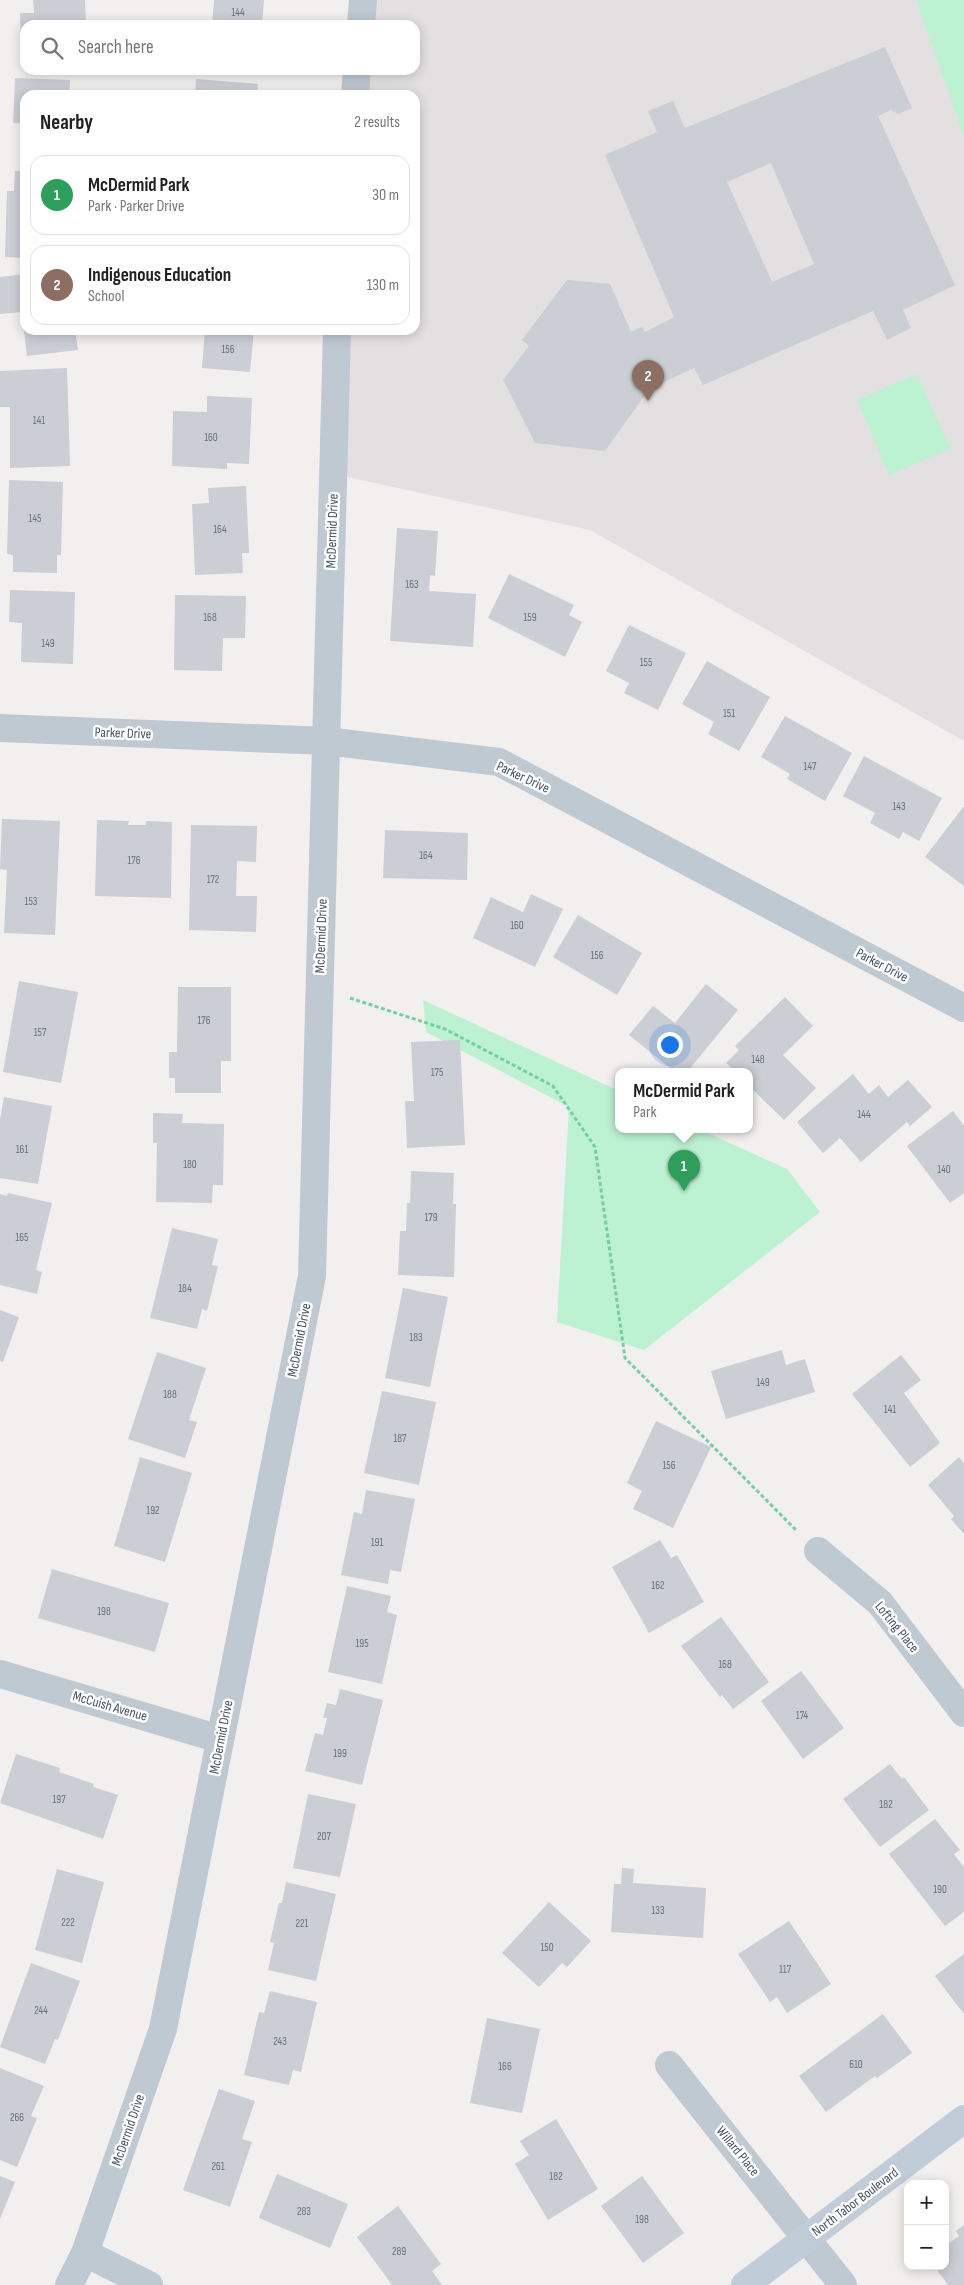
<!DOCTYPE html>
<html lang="en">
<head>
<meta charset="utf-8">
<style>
  :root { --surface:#fff; --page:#f6f6f6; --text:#222; --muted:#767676; --line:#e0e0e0; --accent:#111827 }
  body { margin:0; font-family:"Sofia Sans Condensed",sans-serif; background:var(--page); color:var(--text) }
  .controls { position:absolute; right:15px; bottom:15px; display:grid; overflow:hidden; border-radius:10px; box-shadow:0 2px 12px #0003 }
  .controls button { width:45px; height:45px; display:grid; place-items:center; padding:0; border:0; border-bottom:1px solid var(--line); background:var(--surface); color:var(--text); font:25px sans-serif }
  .you { position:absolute; left:669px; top:1044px; width:18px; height:18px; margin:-12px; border:4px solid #fff; border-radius:50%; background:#1a73e8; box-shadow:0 0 0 8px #1a73e833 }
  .badge { display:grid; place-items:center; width:32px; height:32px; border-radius:50%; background:var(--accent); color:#fff; font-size:16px; font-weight:700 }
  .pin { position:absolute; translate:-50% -41px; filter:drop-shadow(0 1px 2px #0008) }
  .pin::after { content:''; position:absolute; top:26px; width:18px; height:15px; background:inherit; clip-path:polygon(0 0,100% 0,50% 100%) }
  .popup { position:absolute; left:615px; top:1068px; width:138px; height:65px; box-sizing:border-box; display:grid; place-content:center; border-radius:10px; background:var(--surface); filter:drop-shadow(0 1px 4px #0005); font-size:16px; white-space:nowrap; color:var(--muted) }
  .popup b { font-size:19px; color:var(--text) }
  .popup::after { content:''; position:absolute; left:50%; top:100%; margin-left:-10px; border:10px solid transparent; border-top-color:var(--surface) }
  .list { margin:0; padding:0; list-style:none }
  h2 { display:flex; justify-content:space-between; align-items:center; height:65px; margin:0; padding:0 20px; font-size:21px }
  h2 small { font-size:16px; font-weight:400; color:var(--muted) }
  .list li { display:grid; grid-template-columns:32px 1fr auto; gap:15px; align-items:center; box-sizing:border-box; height:80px; margin:0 10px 10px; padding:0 10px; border:1px solid var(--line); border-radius:15px }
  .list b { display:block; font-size:19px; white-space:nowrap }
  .list p { margin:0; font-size:16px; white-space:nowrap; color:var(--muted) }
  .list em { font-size:16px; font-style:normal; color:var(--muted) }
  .icon { flex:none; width:28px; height:28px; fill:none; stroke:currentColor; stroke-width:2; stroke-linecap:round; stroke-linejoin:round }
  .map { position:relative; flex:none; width:964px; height:2285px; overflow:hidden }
  .search { position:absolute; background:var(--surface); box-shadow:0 2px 12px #0003; left:20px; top:20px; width:400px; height:55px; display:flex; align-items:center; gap:12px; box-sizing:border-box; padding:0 18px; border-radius:15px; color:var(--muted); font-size:19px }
  .panel { position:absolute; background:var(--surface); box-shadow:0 2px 12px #0003; left:20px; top:90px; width:400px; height:245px; border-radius:15px }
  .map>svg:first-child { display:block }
  .education { fill:#e3e0e1 }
  .green { fill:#bcf1d2 }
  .building { fill:#cbced4; fill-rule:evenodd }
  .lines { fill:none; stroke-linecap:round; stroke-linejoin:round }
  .path { stroke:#72d1a4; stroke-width:3; stroke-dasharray:4 2.5; stroke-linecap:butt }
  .street { stroke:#bfc9d2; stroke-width:28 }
  .secondary { stroke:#c1ccd9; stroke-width:28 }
  .labels { text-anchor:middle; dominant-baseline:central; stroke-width:5; stroke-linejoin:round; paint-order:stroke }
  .number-label { font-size:11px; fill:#67717c }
  .street-label { font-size:14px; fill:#46525e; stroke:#fff }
</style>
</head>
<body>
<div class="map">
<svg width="964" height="2285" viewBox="0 0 964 2285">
  <rect width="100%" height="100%" fill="#f2efef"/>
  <polygon class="education" points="351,0 964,0 964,741 590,530 329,473 336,330 415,330 415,95 347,95 348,70 415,70 415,25 350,25"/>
  <g class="green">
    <polygon points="916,0 964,0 964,136"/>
    <polygon points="917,374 950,449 889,475 857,400"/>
    <polygon points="423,1000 619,1091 619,1130 701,1130 787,1169 820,1212 644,1350 557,1322 569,1107 426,1032"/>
  </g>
  <g class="building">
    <polygon points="33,0 85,0 86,25 25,25 25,53 21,53 20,13 34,13"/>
    <polygon points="214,0 264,0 262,25 212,25"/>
    <path d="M885,47L912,108L898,114L891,110L878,116L955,285L903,310L911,328L887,340L873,311L703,385L694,368L658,385L654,379L644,386L647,392L605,451L535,443L503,380L529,346L522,340L567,280L610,284L631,332L642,327L645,332L674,317L605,155L657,132L648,111L673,101L685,128ZM771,163L814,264L772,282L727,182Z"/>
    <polygon points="15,78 70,80 69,95 25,95 25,155 20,154 22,123 13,123"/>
    <polygon points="196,79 258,84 257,95 195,95"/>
    <polygon points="15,171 25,171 25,258 5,257 7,191 14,191"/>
    <polygon points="25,274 25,328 24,328 22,312 0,314 0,277"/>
    <polygon points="24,330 75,330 78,350 27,356"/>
    <polygon points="205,330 254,330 250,372 202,368"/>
    <polygon points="67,368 70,466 10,468 10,407 0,407 0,371"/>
    <polygon points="207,396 252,398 249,464 227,463 227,469 172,466 173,411 207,412"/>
    <polygon points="9,480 63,482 61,555 57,555 57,573 13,572 13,555 7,554"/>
    <polygon points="246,486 249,553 242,553 243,573 195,575 192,504 209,503 208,488"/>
    <polygon points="397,528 438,531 435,576 430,575 429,591 476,594 473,647 390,641"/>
    <polygon points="509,574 574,605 569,615 582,622 565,657 488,618"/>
    <polygon points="10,590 75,592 73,664 21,662 22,623 9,622"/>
    <polygon points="175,595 246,596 245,638 223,638 222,671 174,670"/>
    <polygon points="629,625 686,653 658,710 624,693 629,683 606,671"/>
    <polygon points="707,661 770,697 739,751 708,734 714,722 682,704"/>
    <polygon points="785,716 852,753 825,801 787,779 790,774 761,757"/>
    <polygon points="864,756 942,798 919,841 903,832 899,839 870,823 875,813 843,796"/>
    <polygon points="964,806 964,886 925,857"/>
    <polygon points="2,819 60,821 55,935 4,933 7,870 0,869"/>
    <polygon points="97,820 129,821 128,825 146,825 146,821 172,822 171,898 95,896"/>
    <polygon points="191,825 257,826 256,862 237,861 236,896 257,896 256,932 189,930"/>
    <polygon points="385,830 468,833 467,880 383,878"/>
    <polygon points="531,894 563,909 535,967 473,938 491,897 523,912"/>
    <polygon points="578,915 642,953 617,995 553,957"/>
    <polygon points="19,981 78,992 61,1083 3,1072"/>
    <polygon points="706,984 738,1010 687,1072 675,1072 629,1035 653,1006 675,1023"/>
    <polygon points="178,987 231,987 231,1061 221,1061 221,1093 175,1093 175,1078 169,1078 169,1052 177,1052"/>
    <polygon points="785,997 813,1026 783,1055 816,1088 784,1120 749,1086 749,1072 736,1072 726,1063 739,1050 735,1046"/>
    <polygon points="460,1040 465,1145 407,1148 405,1101 414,1101 411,1042"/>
    <polygon points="853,1074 869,1094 879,1085 888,1097 908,1080 932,1107 910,1126 907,1122 861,1162 840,1138 823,1153 797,1122"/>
    <polygon points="4,1097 52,1106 38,1184 0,1178 0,1120"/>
    <polygon points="953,1111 964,1126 964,1193 950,1203 907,1146"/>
    <polygon points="153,1113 183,1114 182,1123 224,1124 223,1185 213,1185 212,1203 156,1202 157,1143 153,1143"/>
    <polygon points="411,1171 454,1173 453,1204 456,1204 454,1277 398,1275 400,1231 406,1231 407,1203 410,1203"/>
    <polygon points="8,1193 52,1203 36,1270 42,1272 37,1294 0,1285 0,1194 7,1196"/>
    <polygon points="172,1228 218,1239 212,1265 218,1266 207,1311 202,1309 197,1329 150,1318"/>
    <polygon points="403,1288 448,1297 430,1387 385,1378"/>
    <polygon points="0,1310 19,1317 3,1362 0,1361"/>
    <polygon points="782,1350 786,1365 805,1359 815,1392 726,1419 711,1371"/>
    <polygon points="157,1352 206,1368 189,1420 197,1422 185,1458 128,1439"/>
    <polygon points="901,1355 921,1380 904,1393 940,1443 910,1467 852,1394"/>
    <polygon points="382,1391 436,1402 419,1485 364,1473"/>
    <polygon points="656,1421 711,1447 673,1528 633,1509 642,1491 627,1483"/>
    <polygon points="140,1457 192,1473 165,1562 114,1546"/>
    <polygon points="959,1457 964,1463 964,1534 951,1519 954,1516 928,1485"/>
    <polygon points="366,1490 415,1499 401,1572 390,1570 388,1584 341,1575 354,1512 362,1514"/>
    <polygon points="660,1540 671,1558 677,1555 704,1602 649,1633 612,1567"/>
    <polygon points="52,1569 169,1603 155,1652 38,1618"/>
    <polygon points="347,1586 391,1596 387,1612 397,1615 382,1684 328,1672"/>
    <polygon points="721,1617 769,1682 733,1709 722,1695 720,1697 681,1646"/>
    <polygon points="801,1671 844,1728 803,1759 761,1701"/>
    <polygon points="340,1689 383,1700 362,1785 305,1771 315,1733 323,1735 327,1718 323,1718 327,1703 336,1705"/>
    <polygon points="16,1754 60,1768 59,1772 94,1784 93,1787 118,1795 103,1839 0,1803"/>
    <polygon points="890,1764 902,1779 904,1777 929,1810 880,1847 843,1799"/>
    <polygon points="308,1794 356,1804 340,1877 293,1868"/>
    <polygon points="935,1819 960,1850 954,1854 964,1867 964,1912 945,1926 889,1854"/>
    <polygon points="622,1868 634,1869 633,1883 706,1888 703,1938 611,1932 614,1884 621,1884"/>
    <polygon points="57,1869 104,1882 82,1963 35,1950"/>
    <polygon points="286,1882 336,1894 316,1981 268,1970 274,1943 270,1942 279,1903 282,1903"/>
    <polygon points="549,1902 591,1941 567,1967 562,1963 539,1987 502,1953"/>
    <polygon points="789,1921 831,1984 787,2013 777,1997 770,2002 738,1954"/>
    <polygon points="964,1954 964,2014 935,1976"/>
    <polygon points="31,1963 80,1981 58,2040 55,2039 45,2064 0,2047"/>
    <polygon points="270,1991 317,2002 301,2072 293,2070 289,2085 244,2075 259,2012 264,2013"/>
    <polygon points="883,2014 912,2053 877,2078 875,2076 826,2112 799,2076"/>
    <polygon points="487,2018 540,2029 522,2113 470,2103"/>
    <polygon points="0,2068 44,2086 31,2116 37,2118 17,2167 0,2160"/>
    <polygon points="219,2089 255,2101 242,2139 252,2142 230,2207 183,2190"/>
    <polygon points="556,2119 598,2189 548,2220 515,2164 529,2155 520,2141"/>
    <polygon points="277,2174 348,2204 330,2248 259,2218"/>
    <polygon points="0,2176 15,2182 0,2219"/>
    <polygon points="642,2176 684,2233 643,2263 601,2206"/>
    <polygon points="398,2206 441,2264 432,2271 442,2285 392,2285 357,2237"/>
    <polygon points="964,2225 964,2285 948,2285 934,2266 945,2266 945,2246 959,2236 956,2231"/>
  </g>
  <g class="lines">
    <polyline class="path" points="350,998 445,1029 553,1086 595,1147 625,1358 796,1530"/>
    <g class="street">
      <polyline points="361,25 363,0"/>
      <polyline points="355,95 357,70"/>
      <polyline points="0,728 326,741 499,762 964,1008"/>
      <polyline points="818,1551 880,1603 964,1713"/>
      <polyline points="0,1674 220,1739"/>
      <polyline points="669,2065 843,2285"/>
      <polyline points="85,2253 149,2285"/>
      <polyline points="69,2285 85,2253 163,2029 312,1276 337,330"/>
    </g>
    <polyline class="secondary" points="745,2285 964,2119"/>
  </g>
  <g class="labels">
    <g class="number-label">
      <text x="238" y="12">144</text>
      <text x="228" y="349">156</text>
      <text x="39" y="420">141</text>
      <text x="211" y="437">160</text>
      <text x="35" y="518">145</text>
      <text x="220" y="529">164</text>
      <text x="412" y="584">163</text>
      <text x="210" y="617">168</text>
      <text x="530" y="617">159</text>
      <text x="48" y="643">149</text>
      <text x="646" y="662">155</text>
      <text x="729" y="713">151</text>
      <text x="810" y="766">147</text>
      <text x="899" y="806">143</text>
      <text x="426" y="855">164</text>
      <text x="134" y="860">176</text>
      <text x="213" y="879">172</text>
      <text x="31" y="901">153</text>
      <text x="517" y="925">160</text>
      <text x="597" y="955">156</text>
      <text x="204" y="1020">176</text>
      <text x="40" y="1032">157</text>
      <text x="758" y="1059">148</text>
      <text x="437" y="1072">175</text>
      <text x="864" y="1114">144</text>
      <text x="22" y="1149">161</text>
      <text x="190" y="1164">180</text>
      <text x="944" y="1169">140</text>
      <text x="431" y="1217">179</text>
      <text x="22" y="1237">165</text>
      <text x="185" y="1288">184</text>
      <text x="416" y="1337">183</text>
      <text x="763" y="1382">149</text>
      <text x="170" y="1394">188</text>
      <text x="890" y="1409">141</text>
      <text x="400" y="1438">187</text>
      <text x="669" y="1465">156</text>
      <text x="153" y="1510">192</text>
      <text x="377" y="1542">191</text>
      <text x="658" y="1585">162</text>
      <text x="104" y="1611">198</text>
      <text x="362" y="1643">195</text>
      <text x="725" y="1664">168</text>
      <text x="802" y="1715">174</text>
      <text x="340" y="1753">199</text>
      <text x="59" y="1799">197</text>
      <text x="886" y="1804">182</text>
      <text x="324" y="1836">207</text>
      <text x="940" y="1889">190</text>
      <text x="658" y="1910">133</text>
      <text x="68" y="1922">222</text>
      <text x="302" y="1923">221</text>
      <text x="547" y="1947">150</text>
      <text x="785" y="1969">117</text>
      <text x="41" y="2010">244</text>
      <text x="280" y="2041">243</text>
      <text x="856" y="2064">610</text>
      <text x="505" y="2066">166</text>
      <text x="17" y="2117">266</text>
      <text x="218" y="2166">261</text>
      <text x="556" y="2176">182</text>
      <text x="304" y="2211">283</text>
      <text x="642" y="2219">198</text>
      <text x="399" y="2251">289</text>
    </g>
    <g class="street-label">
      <text transform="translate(332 531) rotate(-88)">McDermid Drive</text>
      <text transform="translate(123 733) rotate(2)">Parker Drive</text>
      <text transform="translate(523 777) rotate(25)">Parker Drive</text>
      <text transform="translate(321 936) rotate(-88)">McDermid Drive</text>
      <text transform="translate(882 965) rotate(28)">Parker Drive</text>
      <text transform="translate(299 1340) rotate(-79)">McDermid Drive</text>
      <text transform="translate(897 1627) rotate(51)">Lofting Place</text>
      <text transform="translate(110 1706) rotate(16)">McCuish Avenue</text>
      <text transform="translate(221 1737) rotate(-79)">McDermid Drive</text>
      <text transform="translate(128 2130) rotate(-71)">McDermid Drive</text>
      <text transform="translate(738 2151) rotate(51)">Willard Place</text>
      <text transform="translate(855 2202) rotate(-37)">North Tabor Boulevard</text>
    </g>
  </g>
</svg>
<div class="controls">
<button>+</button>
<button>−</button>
</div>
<div class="you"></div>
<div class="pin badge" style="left:684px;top:1191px;background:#2e9e5b">1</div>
<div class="popup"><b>McDermid Park</b>Park</div>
<div class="pin badge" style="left:648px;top:401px;background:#8d6e63">2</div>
<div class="search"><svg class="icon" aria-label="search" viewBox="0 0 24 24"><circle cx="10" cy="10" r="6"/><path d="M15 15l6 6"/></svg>Search here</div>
<section class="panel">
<h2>Nearby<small>2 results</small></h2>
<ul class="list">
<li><span class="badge" style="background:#2e9e5b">1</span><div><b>McDermid Park</b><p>Park · Parker Drive</p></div><em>30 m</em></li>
<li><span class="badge" style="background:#8d6e63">2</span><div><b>Indigenous Education</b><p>School</p></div><em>130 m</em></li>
</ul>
</section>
</div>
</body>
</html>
